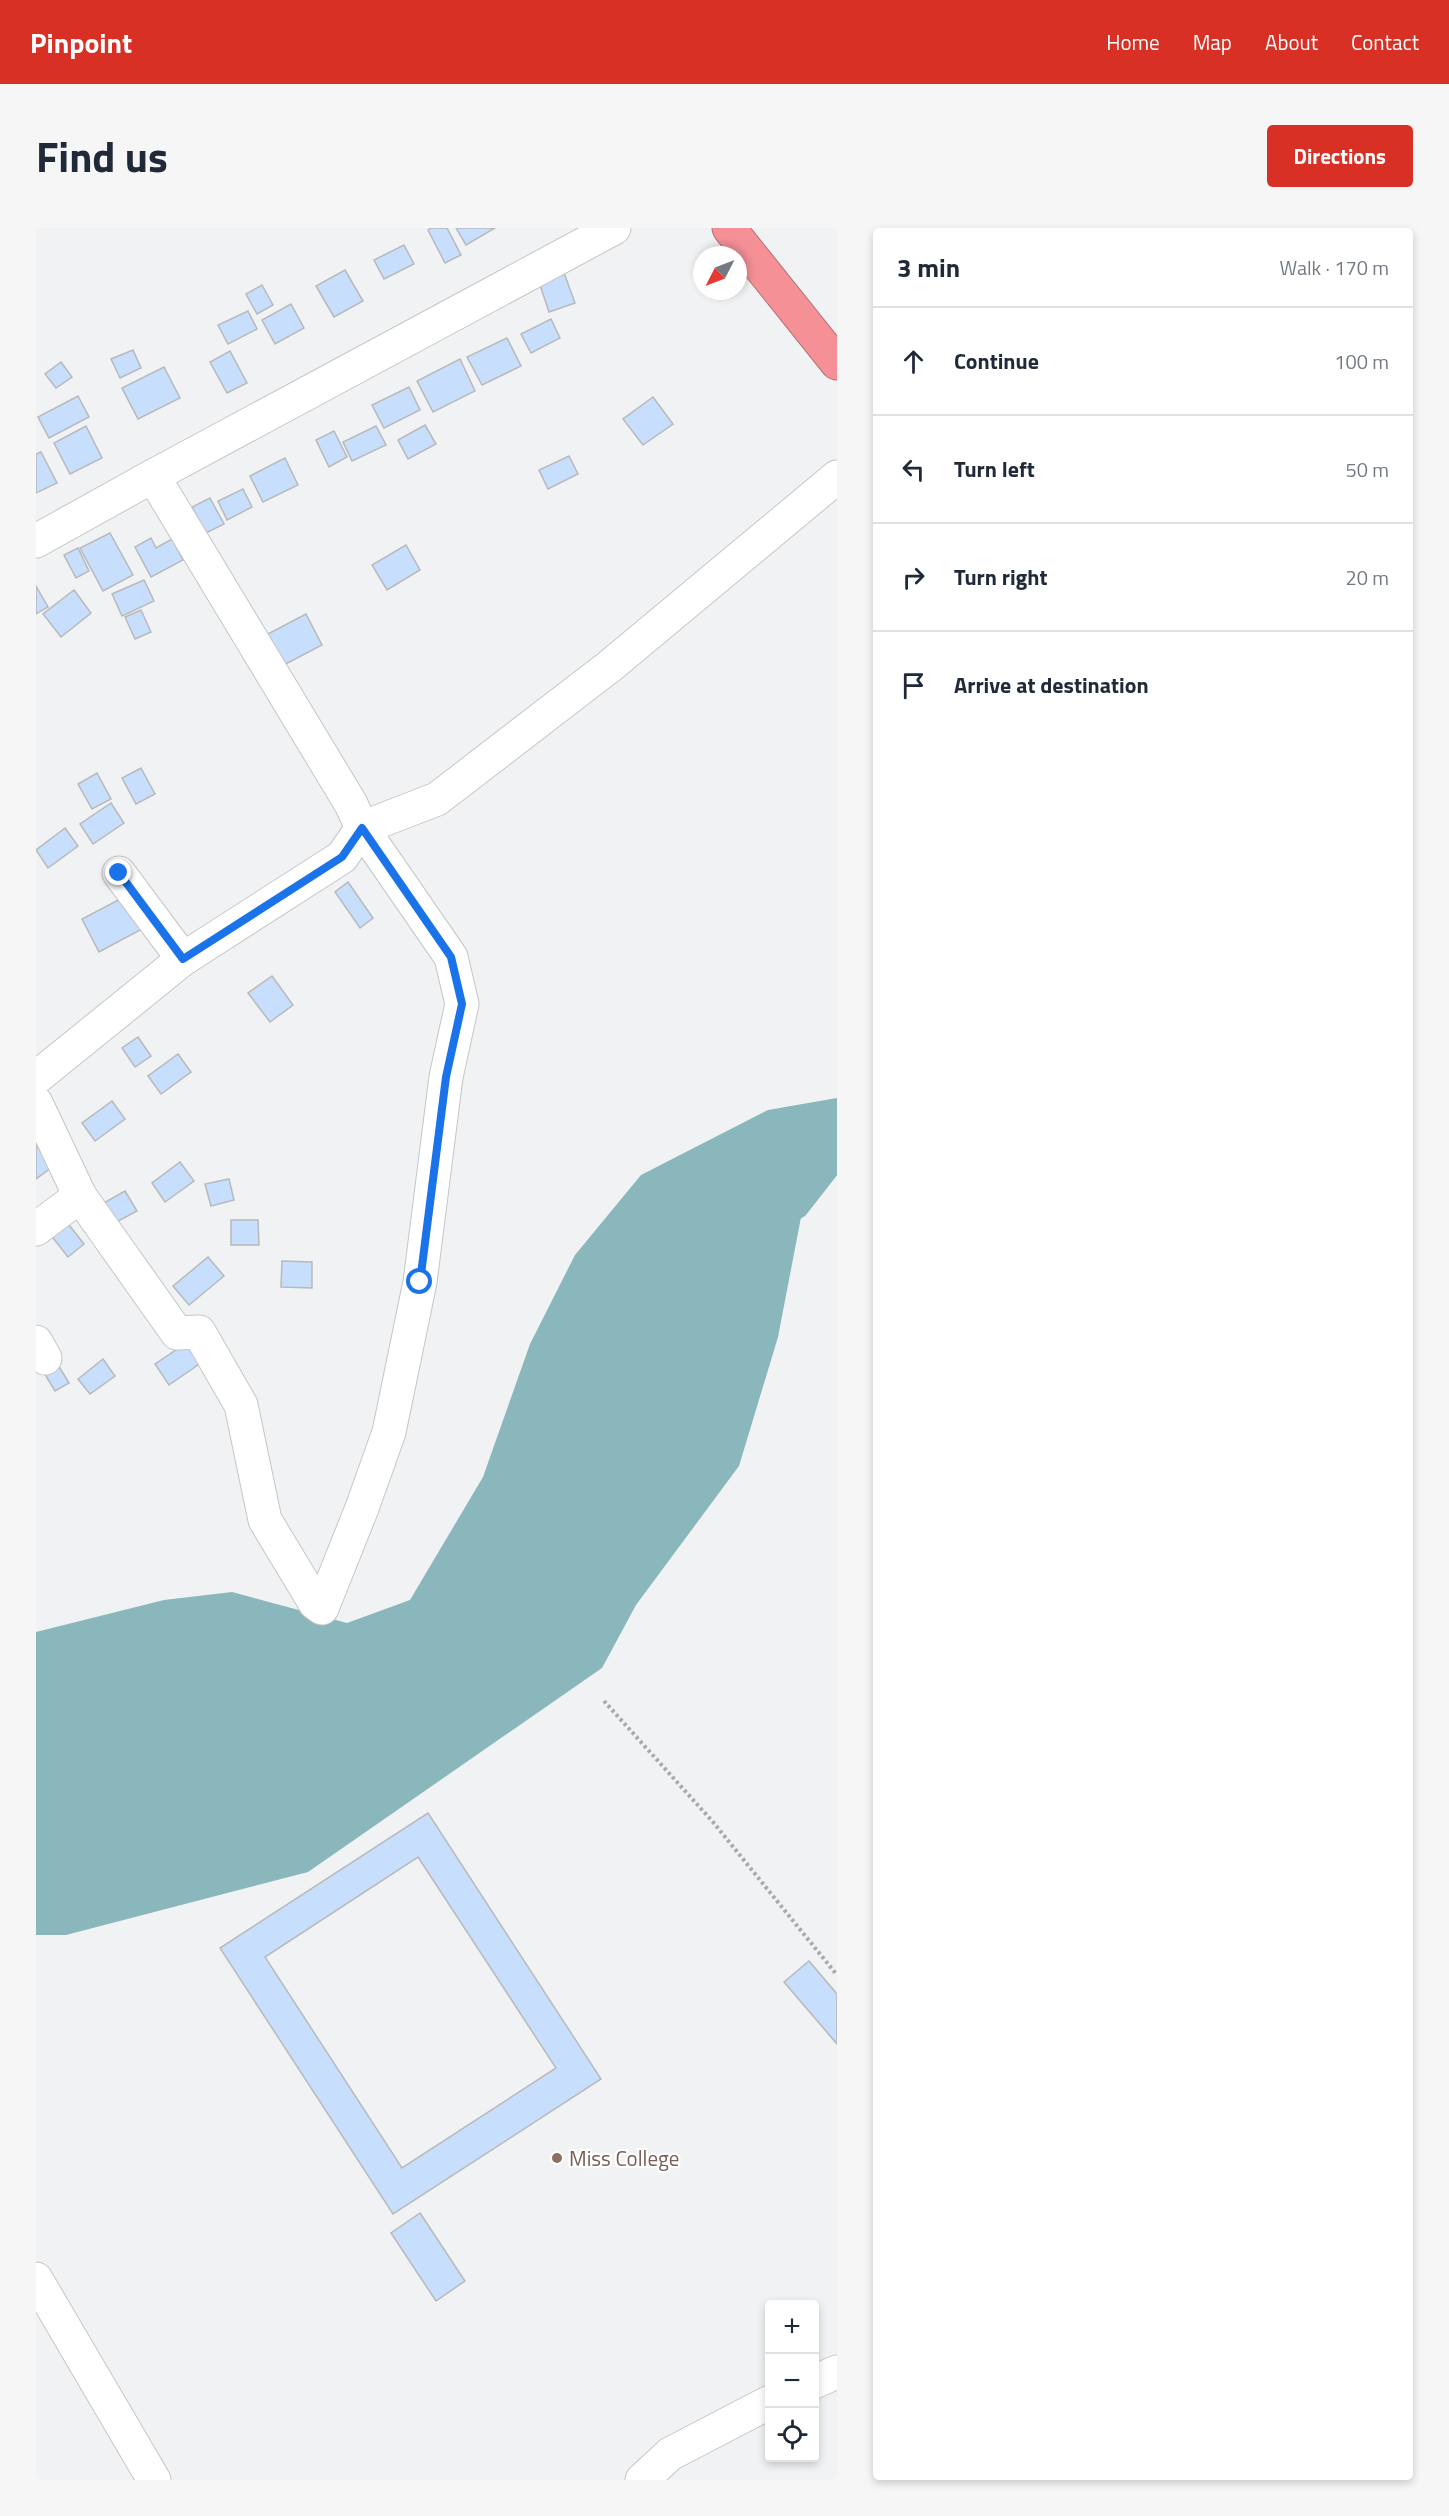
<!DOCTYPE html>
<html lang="en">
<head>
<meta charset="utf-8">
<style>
  :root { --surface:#fff; --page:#f6f6f7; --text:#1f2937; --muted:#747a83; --line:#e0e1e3; --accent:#d93025 }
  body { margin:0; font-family:"Titillium Web",sans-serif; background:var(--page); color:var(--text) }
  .controls { position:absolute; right:18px; bottom:18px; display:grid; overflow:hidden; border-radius:6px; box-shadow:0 3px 9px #0003 }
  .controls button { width:54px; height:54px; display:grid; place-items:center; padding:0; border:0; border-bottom:2px solid var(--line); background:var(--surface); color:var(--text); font:30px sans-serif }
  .compass { position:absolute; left:657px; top:18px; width:54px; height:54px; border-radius:50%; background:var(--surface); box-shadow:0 3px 9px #0003; rotate:228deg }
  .stop { position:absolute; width:18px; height:18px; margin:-14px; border:4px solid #1a73e8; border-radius:50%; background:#fff }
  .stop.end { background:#1a73e8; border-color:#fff; box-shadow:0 2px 6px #0008 }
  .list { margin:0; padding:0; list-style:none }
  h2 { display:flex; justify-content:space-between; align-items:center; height:78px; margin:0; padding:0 24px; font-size:26px }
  h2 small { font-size:20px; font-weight:400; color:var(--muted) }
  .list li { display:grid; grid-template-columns:39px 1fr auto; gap:18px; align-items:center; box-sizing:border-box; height:108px; padding:0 24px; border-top:2px solid var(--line) }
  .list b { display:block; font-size:22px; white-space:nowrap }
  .list em { font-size:20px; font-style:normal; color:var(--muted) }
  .icon { flex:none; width:33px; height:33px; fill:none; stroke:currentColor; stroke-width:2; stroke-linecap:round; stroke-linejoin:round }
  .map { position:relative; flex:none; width:801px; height:2252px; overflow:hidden; border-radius:6px }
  header { display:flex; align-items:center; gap:36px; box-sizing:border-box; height:84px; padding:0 30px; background:var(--accent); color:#fff }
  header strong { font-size:28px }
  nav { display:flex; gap:33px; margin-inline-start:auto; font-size:21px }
  .intro { display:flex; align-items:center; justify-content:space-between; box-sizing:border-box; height:144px; padding:0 36px }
  h1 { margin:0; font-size:42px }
  .button { padding:15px 27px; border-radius:6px; background:var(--accent); color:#fff; font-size:21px; font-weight:700 }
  main { display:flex; gap:36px; padding:0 36px }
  aside { flex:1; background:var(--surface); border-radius:6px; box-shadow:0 3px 9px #0003 }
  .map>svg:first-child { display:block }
  .water { fill:#89b7bc }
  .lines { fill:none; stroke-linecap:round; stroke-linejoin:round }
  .stream { stroke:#89b7bc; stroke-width:10 }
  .building { fill:#c8defd; stroke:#b8b9ba; stroke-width:1.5; fill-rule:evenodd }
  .street-casing { stroke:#c5c6c7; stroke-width:35 }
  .highway-casing { stroke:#b16f74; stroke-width:35 }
  .path { stroke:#a9a9aa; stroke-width:4; stroke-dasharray:3 3; stroke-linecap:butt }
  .street { stroke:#fff; stroke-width:33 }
  .highway { stroke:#f69097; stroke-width:33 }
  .route { stroke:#1a73e8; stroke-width:8 }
  .education-dot { fill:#8d6e63; stroke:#fff; stroke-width:2 }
  .labels { text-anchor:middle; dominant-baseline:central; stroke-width:4.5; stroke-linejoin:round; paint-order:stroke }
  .education-label { font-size:21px; fill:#785e54; stroke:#fff; text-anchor:start }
</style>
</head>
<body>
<header>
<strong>Pinpoint</strong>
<nav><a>Home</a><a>Map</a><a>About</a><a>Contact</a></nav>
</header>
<div class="intro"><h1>Find us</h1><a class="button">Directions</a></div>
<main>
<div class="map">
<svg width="801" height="2252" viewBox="0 0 801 2252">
  <rect width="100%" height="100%" fill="#f1f2f3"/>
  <polygon class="water" points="801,870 801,939 766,984 742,1109 703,1238 600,1377 566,1440 272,1644 30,1707 0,1707 0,1404 128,1372 196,1364 311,1395 374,1372 447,1249 494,1116 539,1027 605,947 732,882"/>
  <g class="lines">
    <polyline class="stream" points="756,990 766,984 801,939"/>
  </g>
  <g class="building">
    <polygon points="395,0 411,0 425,27 409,35 392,2"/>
    <polygon points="420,0 459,0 430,17"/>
    <polygon points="368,17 378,36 348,51 338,32"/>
    <polygon points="309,42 327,73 298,89 280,58"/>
    <polygon points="527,42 539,75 513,84 502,51"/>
    <polygon points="226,57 237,77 221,86 210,66"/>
    <polygon points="255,76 268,100 239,116 226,92"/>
    <polygon points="212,83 221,101 192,116 182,97"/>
    <polygon points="515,91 524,110 495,125 485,106"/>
    <polygon points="471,110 485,138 446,157 431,129"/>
    <polygon points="97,122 105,140 84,150 75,131"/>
    <polygon points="194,123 211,155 191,165 174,134"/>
    <polygon points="424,131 439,163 397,184 381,153"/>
    <polygon points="25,134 36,149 20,160 9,146"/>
    <polygon points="128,139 144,170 102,191 86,160"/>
    <polygon points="373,159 384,182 348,200 336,177"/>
    <polygon points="42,168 53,189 13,210 2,189"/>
    <polygon points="617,169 637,196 607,217 587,191"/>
    <polygon points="389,197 400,216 372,231 362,212"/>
    <polygon points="50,198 66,230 34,246 18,215"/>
    <polygon points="340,198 350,217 316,233 307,214"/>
    <polygon points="298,203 311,229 293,239 280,212"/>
    <polygon points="5,224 21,255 0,265 0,226"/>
    <polygon points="533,228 542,246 512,261 503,242"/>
    <polygon points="249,230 262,257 227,274 214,248"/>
    <polygon points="207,261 216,279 191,292 182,273"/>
    <polygon points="174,270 188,296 170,305 156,279"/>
    <polygon points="74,305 97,347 67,363 44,320"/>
    <polygon points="115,310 120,320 136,311 147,332 115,349 99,319"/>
    <polygon points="370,317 384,342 351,362 336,337"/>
    <polygon points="42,320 53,343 40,350 28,327"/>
    <polygon points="108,352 118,373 86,388 76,366"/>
    <polygon points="0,358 12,379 0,386"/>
    <polygon points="38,362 55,385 25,409 7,386"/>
    <polygon points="105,382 115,404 99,411 89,389"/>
    <polygon points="270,386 286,417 244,439 228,408"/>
    <polygon points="105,540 119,566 100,576 86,550"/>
    <polygon points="61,545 75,571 56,581 42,556"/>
    <polygon points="75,575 88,595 57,616 44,596"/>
    <polygon points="29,600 42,618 12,640 0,622"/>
    <polygon points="312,654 337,690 324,700 299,664"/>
    <polygon points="88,669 106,701 63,724 46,691"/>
    <polygon points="236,748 257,777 234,794 212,765"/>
    <polygon points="102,809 115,828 99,839 86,820"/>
    <polygon points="142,826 155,844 125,866 112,848"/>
    <polygon points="76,873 89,891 59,913 46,895"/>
    <polygon points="0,917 16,939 0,951"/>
    <polygon points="144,934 158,953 129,974 116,955"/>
    <polygon points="193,951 198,972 175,978 169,956"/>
    <polygon points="89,963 101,983 75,997 64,977"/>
    <polygon points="26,988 48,1016 32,1029 10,1001"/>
    <polygon points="195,992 222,992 223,1017 195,1017"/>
    <polygon points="172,1029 188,1048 153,1077 137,1058"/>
    <polygon points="246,1033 276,1034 276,1060 245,1059"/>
    <polygon points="155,1112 169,1132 133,1157 119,1136"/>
    <polygon points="16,1127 33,1155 19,1163 2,1135"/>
    <polygon points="67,1131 79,1148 54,1166 42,1151"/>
    <path d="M392,1585L565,1851L357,1986L184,1720ZM382,1629L520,1840L366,1940L229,1729Z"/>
    <polygon points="773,1733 801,1766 801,1816 748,1754"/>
    <polygon points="384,1985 429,2053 400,2073 355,2005"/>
  </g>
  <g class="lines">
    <defs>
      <g id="street">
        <polyline points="0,313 117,248 578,0"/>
        <polyline points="83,645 147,731"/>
        <polyline points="0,850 147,731 306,629 326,600 401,571 574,438 801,249"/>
        <polyline points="0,875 44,968 141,1105 163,1104 205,1177 229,1292 279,1375 286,1380 326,1280 353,1204 384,1054 410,849 426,776 415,729 326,600 315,576 117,248"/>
        <polyline points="0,1001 44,968"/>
        <polyline points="0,1114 9,1130"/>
        <polyline points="0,2051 118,2252"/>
        <polyline points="778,2154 801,2144"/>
        <polyline points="606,2252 634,2226 734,2174"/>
      </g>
      <polyline id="highway" points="693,0 801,135"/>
    </defs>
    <use href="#street" class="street-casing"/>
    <use href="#highway" class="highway-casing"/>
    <polyline class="path" points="568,1473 677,1594 801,1747"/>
    <use href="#street" class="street"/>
    <use href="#highway" class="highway"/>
  </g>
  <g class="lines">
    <polyline class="route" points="83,645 147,731 306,629 326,600 415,729 426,776 410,849 384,1054"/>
  </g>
  <circle class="education-dot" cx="521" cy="1930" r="6"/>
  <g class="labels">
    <g class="education-label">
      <text x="533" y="1930">Miss College</text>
    </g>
  </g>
</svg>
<div class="controls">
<button>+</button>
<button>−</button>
<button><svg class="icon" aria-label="locate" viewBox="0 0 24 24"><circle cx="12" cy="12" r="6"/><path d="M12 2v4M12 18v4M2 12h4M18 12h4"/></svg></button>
</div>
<svg class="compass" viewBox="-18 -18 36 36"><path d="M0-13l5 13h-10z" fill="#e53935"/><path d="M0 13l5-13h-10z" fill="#747a83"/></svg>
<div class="stop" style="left:384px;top:1054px"></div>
<div class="stop end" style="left:83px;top:645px"></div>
</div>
<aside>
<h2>3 min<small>Walk · 170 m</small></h2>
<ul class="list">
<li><svg class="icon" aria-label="ahead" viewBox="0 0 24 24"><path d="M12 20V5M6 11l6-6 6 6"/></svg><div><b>Continue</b></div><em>100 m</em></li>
<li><svg class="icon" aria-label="left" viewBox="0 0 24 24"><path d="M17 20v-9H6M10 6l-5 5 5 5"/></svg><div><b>Turn left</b></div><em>50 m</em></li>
<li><svg class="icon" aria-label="right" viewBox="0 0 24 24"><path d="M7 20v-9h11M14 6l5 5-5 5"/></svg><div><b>Turn right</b></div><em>20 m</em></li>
<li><svg class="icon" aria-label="arrive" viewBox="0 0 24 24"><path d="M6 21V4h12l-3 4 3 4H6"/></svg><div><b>Arrive at destination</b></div></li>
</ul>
</aside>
</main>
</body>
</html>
